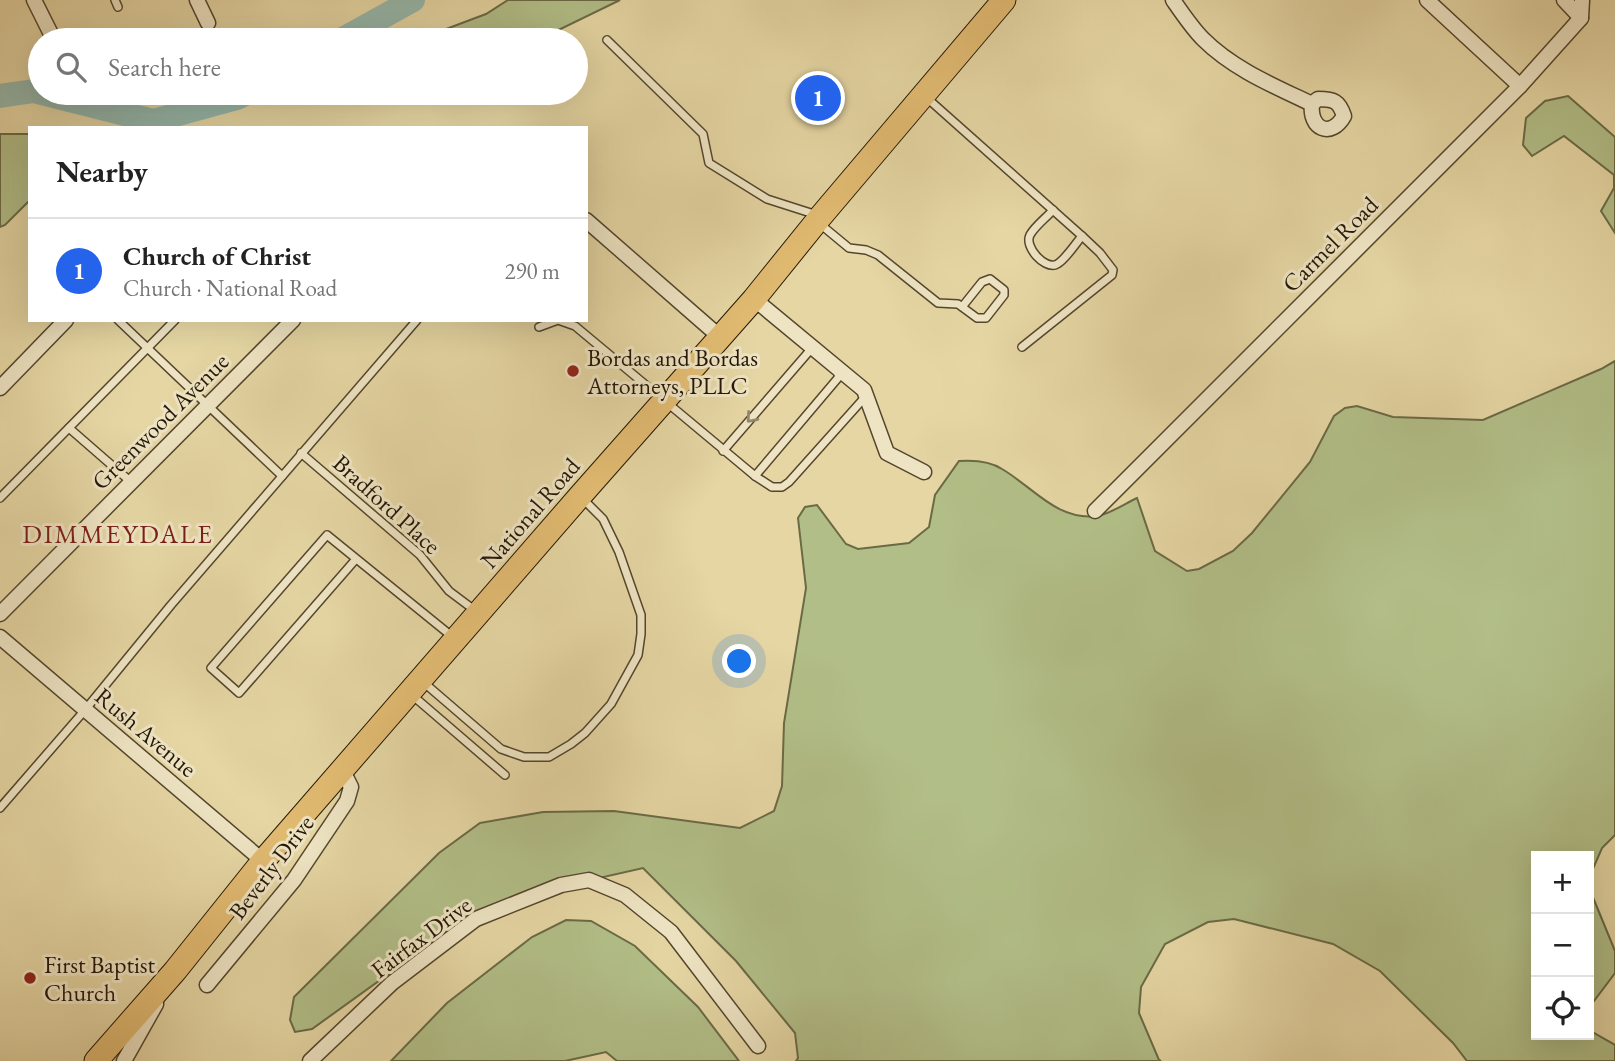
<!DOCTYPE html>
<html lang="en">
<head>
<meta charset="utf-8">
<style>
  :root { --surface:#fff; --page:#f6f6f6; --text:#222; --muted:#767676; --line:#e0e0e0; --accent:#2563eb }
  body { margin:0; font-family:"EB Garamond",serif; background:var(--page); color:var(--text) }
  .controls { position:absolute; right:21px; bottom:21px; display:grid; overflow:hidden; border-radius:0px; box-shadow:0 7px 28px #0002 }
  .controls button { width:63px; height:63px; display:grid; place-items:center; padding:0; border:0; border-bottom:2px solid var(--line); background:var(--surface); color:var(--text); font:35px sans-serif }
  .you { position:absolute; left:740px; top:662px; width:24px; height:24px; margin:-18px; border:5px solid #fff; border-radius:50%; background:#1a73e8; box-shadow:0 0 0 10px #1a73e833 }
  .badge { display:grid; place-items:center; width:46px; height:46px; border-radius:50%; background:var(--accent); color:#fff; font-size:23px; font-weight:700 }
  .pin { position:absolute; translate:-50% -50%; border:4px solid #fff; box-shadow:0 2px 7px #0006 }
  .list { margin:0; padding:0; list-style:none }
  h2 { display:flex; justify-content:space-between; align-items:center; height:91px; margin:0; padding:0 28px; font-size:30px }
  h2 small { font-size:23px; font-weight:400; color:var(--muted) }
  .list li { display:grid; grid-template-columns:46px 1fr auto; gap:21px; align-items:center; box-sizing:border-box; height:105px; padding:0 28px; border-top:2px solid var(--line) }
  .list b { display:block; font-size:26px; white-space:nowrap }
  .list p { margin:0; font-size:23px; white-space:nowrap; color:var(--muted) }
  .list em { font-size:23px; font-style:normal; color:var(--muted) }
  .icon { flex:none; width:38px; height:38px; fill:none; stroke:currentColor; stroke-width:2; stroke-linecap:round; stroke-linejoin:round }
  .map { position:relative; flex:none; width:1615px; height:1061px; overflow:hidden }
  .search { position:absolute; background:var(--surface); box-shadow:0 7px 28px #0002; left:28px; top:28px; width:560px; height:77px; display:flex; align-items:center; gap:18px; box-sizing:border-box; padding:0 24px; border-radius:38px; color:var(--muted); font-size:26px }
  .panel { position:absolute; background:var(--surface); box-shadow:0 7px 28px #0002; left:28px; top:126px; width:560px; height:196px; border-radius:0px }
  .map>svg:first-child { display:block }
  .green { fill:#b2be87; stroke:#6a6a46; stroke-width:2; fill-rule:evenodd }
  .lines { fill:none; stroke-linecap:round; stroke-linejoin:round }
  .river { stroke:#96b8ab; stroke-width:24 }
  .service-casing { stroke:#54462d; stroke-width:10 }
  .minor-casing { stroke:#54462d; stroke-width:17 }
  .primary-casing { stroke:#231606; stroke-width:25 }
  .service { stroke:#eee4c3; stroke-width:7 }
  .minor { stroke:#eee4c3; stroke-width:14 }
  .primary { stroke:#e2bb72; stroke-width:23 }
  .oneway { stroke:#93876e }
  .poi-dot { fill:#8f2418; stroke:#eee4c3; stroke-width:2.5 }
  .labels { text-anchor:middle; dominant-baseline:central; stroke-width:6; stroke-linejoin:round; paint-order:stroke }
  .street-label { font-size:24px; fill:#231606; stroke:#eee4c3 }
  .poi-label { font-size:24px; fill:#231606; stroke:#eee4c3; text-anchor:start }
  .neighbourhood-label { font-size:26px; letter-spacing:2px; fill:#7a1f14; stroke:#eee4c3 }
</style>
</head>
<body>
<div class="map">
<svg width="1615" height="1061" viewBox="0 0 1615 1061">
  <rect width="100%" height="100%" fill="#e5d6a3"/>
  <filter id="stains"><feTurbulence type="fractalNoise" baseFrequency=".00286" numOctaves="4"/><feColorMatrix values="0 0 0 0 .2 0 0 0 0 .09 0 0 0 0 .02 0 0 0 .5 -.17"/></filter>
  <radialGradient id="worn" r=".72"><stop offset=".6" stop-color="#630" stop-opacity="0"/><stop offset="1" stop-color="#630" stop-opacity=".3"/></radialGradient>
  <g class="green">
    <polygon points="508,0 620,0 538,40 423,40 422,38 486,14"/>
    <polygon points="1568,96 1615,137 1615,233 1601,211 1614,188 1614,175 1564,136 1532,156 1523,145 1526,118 1545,101"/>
    <polygon points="0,134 30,134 30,200 5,225 0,227"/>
    <path d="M1615,361V835L1602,848L1592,871V895L1615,951V973L1591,1005L1589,1030L1615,1045V1061H1467L1453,1043L1380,971L1333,944L1234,919L1208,922L1165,944L1141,987L1139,1013L1159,1060L1161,1061H796L798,1058L795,1033L736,961L643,868L524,895L472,914L312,1029L295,1032L290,1020L294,997L439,853L480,823L543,812L614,811L740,828L774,811L782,786L784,723L806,588L798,518L805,507L817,505L846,544L858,549L909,543L929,527L935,495L959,461C973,460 990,461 1002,469C1033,487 1057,521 1097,516C1108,515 1126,503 1137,498L1155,551L1187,571L1199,569L1233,551L1252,533L1310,462L1334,416L1345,408L1357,406L1393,417L1483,420L1601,369ZM1536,856H1589V1035H1536Z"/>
    <polygon points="566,920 591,921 635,946 698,1007 739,1061 617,1061 606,1052 565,1061 391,1061 447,1003 532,937"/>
  </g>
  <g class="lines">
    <g class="river">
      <polyline points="341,40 413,0"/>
      <polyline points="0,96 34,91 153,121 237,98 247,93"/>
    </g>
    <defs>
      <g id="service">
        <polyline points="115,0 118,7"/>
        <polyline points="607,40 703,134 709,163 767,199 817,215"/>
        <polyline points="927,98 1082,236 1100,253 1113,270 1112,275 1022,347"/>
        <path d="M1053,210C1046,218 1035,226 1030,235C1024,247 1044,268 1055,265C1063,263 1076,243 1082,236"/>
        <polyline points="820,224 849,248 866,250 878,255 938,303 958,304 977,318 986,318 1004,295 1004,290 990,279 982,282 962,307"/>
        <polyline points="118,320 282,476"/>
        <polyline points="539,327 558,320 575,326 755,476 772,487 782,487 789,482 866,396"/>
        <polyline points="69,428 131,482"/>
        <polyline points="723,451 812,348"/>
        <polyline points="301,453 420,555 449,591 477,612"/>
        <polyline points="755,476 838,378 839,370"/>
        <polyline points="0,498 175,320"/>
        <polyline points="356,559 239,693 211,668 327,535 454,638"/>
        <polyline points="422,681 501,749 524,757 549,757 571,744 585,733 611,704 638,655 641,634 641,615 619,552 603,519 583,499"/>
        <polyline points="412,695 505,775"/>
        <polyline points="0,808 85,710 171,605 417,320"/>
      </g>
      <g id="minor">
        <polyline points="34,0 54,40"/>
        <polyline points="197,0 208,23"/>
        <path d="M1173,0C1182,13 1192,28 1203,39C1233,69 1274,86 1312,104"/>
        <polyline points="1427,0 1520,86"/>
        <polyline points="1564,0 1581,18"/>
        <path d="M1318,99C1334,99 1339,101 1344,116C1331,139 1309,129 1312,104Z"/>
        <polyline points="586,220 720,337"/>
        <polyline points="754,299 864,390 887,453 924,472"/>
        <polyline points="0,388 66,320"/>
        <polyline points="1095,511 1520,86 1581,18 1582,0"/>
        <polyline points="0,614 293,320"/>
        <polyline points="0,637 263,861"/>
        <polyline points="207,985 294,880 347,801 351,787 342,769"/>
        <polyline points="124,1061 156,1004"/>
        <polyline points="310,1061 392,983 476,919 561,885 589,880 625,895 671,932 758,1046"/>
      </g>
      <polyline id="primary" points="96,1061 175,971 263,861 580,496 754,299 821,216 1004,0"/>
    </defs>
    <use href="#service" class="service-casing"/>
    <use href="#minor" class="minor-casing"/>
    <use href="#primary" class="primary-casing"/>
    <use href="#service" class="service"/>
    <use href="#minor" class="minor"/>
    <use href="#primary" class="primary"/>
  </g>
  <defs><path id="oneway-chevron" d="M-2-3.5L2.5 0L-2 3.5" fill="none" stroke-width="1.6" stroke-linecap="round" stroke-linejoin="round" transform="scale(1.75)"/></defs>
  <use class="oneway" href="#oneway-chevron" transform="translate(751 418) rotate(131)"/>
  <g class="poi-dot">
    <circle cx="573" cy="371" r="7"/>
    <circle cx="30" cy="978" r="7"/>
  </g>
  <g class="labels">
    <g class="street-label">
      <text transform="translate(1330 244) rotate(-45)">Carmel Road</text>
      <text transform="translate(160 421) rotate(-45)">Greenwood Avenue</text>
      <text transform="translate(387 504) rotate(42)">Bradford Place</text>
      <text transform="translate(530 513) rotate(-49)">National Road</text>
      <text transform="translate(146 732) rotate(40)">Rush Avenue</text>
      <text transform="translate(271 867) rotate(-53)">Beverly Drive</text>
      <text transform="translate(421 937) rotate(-37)">Fairfax Drive</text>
    </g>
    <g class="poi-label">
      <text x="587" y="357">Bordas and Bordas<tspan x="587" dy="28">Attorneys, PLLC</tspan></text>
      <text x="44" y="964">First Baptist<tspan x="44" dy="28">Church</tspan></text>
    </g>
    <g class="neighbourhood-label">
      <text x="118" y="534">DIMMEYDALE</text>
    </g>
  </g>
  <rect width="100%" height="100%" filter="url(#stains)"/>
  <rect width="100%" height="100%" fill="url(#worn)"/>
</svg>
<div class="controls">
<button>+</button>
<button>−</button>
<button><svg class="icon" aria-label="locate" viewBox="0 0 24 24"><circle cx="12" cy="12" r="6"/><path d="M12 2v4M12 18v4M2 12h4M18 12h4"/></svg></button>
</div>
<div class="you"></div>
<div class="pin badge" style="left:818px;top:98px">1</div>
<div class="search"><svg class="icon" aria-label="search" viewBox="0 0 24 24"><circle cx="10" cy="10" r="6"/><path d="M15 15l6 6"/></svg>Search here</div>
<section class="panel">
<h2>Nearby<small></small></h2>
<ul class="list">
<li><span class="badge">1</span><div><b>Church of Christ</b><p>Church · National Road</p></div><em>290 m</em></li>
</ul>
</section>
</div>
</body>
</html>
